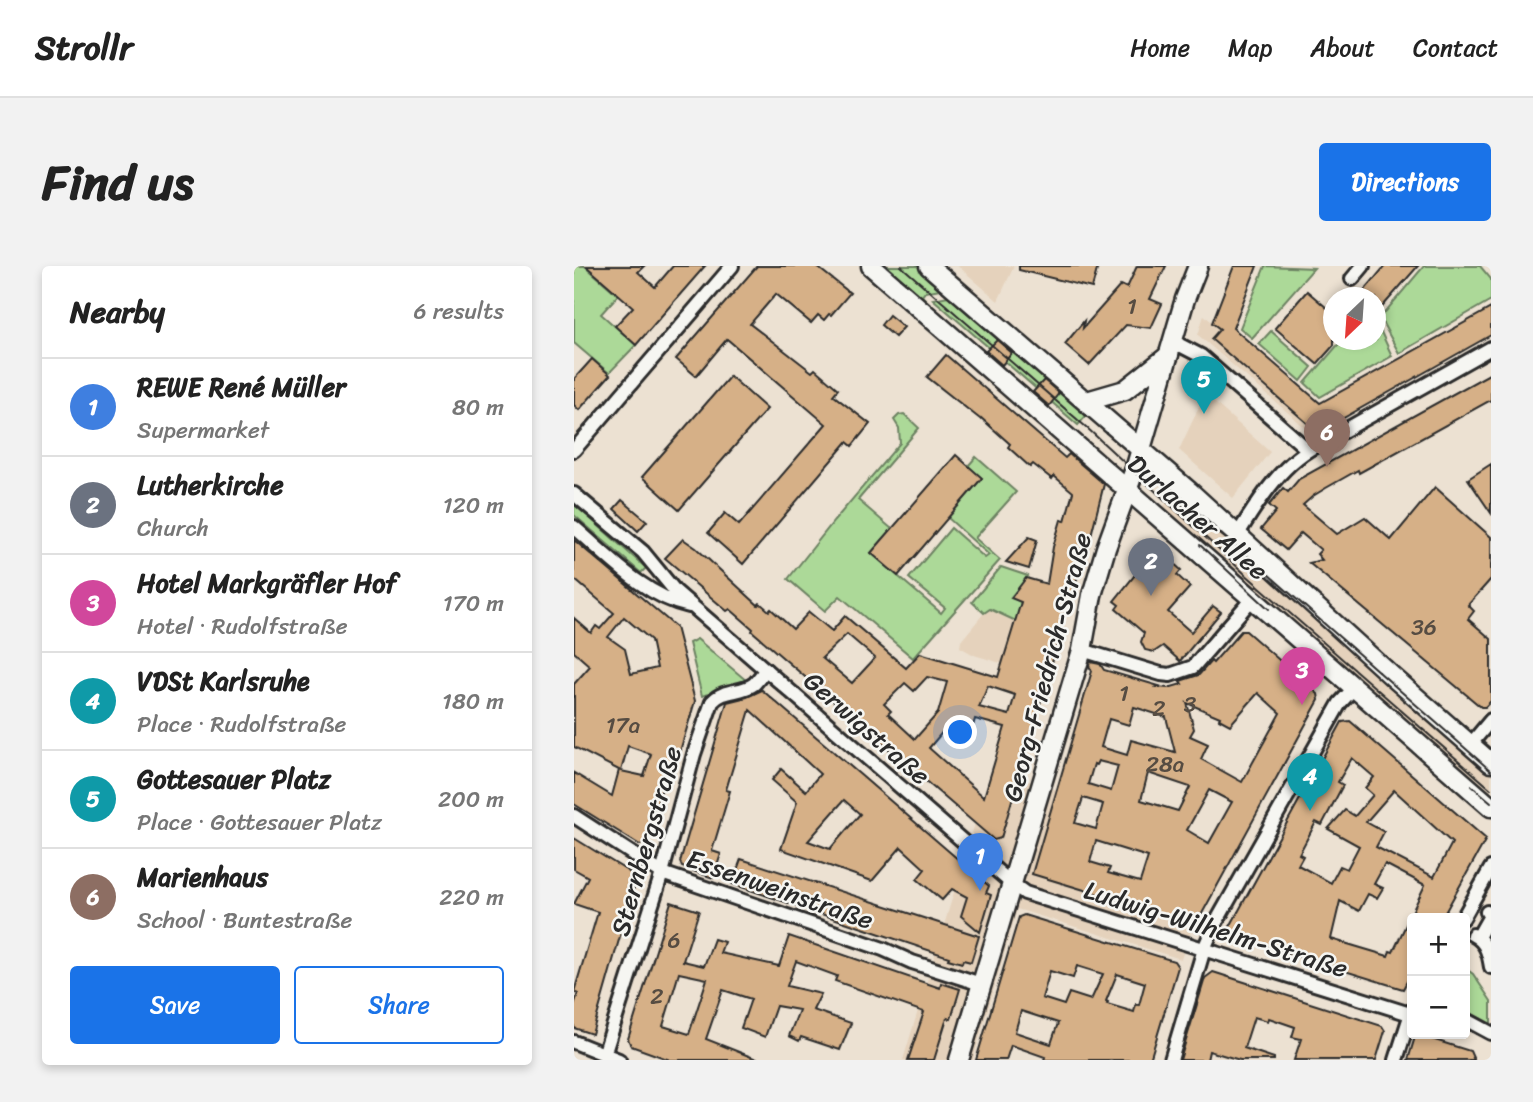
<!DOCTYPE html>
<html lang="en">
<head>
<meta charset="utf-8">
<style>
  :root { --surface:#fff; --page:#f2f2f2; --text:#222; --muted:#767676; --line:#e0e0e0; --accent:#1a73e8 }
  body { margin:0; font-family:Sriracha,sans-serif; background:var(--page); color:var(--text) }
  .controls { position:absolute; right:21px; bottom:21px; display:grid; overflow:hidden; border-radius:7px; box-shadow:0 4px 10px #0003 }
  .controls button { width:63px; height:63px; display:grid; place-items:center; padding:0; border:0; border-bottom:2px solid var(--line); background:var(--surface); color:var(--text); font:35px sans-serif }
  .compass { position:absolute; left:749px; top:21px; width:63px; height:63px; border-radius:50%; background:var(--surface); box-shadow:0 4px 10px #0003; rotate:205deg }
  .you { position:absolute; left:387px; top:467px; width:24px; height:24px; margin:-18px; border:5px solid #fff; border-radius:50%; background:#1a73e8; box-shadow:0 0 0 10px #1a73e833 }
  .badge { display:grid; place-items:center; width:46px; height:46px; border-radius:50%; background:var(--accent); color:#fff; font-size:23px; font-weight:700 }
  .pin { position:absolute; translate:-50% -58px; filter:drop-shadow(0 2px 4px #0008) }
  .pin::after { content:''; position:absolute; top:37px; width:24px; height:21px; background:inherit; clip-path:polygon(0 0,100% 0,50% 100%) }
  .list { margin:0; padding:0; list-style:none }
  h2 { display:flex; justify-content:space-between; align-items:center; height:91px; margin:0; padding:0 28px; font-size:30px }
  h2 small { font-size:23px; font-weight:400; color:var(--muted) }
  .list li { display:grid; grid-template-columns:46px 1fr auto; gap:21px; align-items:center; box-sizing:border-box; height:98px; padding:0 28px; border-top:2px solid var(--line) }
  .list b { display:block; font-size:26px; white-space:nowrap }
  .list p { margin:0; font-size:23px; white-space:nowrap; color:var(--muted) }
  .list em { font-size:23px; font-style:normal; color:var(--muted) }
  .actions { display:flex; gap:14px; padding:21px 28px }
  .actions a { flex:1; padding:16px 0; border:2px solid var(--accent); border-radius:7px; text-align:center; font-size:24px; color:var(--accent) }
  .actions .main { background:var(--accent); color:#fff }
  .map { position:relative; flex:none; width:917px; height:794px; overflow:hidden; border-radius:7px }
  header { display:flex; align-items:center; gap:42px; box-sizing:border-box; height:98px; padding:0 35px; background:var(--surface); border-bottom:2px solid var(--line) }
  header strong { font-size:33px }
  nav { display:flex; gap:38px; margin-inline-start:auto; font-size:24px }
  .intro { display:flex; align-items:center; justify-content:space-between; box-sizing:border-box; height:168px; padding:0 42px }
  h1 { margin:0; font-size:49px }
  .button { padding:18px 32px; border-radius:7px; background:var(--accent); color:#fff; font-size:24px; font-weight:700 }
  main { display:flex; gap:42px; padding:0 42px }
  aside { flex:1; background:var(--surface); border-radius:7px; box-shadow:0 4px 10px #0003 }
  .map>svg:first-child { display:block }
  .built { fill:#e5d2bc }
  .green { fill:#acd998; stroke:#6c8262; stroke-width:2 }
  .building { fill:#d6b087; stroke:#2b2b2b; stroke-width:2; fill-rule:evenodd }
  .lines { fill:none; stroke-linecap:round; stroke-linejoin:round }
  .street-casing { stroke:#2b2b2b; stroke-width:18 }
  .secondary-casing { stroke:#2b2b2b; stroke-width:23 }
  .street { stroke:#f6f6f2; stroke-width:12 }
  .secondary { stroke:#f6f6f2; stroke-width:18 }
  .tram { stroke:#2b2b2b; stroke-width:2 }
  .labels { text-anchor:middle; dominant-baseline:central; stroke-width:5; stroke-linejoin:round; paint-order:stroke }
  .number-label { font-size:23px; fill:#564c42 }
  .street-label { font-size:26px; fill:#2b2b2b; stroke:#f6f6f2 }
</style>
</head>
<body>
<header>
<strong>Strollr</strong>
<nav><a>Home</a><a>Map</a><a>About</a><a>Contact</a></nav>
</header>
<div class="intro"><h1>Find us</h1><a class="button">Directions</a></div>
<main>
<aside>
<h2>Nearby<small>6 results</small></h2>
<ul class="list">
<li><span class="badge" style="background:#3f7fe0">1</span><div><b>REWE René Müller</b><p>Supermarket</p></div><em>80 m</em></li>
<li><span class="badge" style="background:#6b7280">2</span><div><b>Lutherkirche</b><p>Church</p></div><em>120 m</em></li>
<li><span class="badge" style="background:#d1479c">3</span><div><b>Hotel Markgräfler Hof</b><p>Hotel · Rudolfstraße</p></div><em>170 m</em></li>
<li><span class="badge" style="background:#0f9aa8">4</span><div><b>VDSt Karlsruhe</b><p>Place · Rudolfstraße</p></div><em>180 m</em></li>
<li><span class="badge" style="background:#0f9aa8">5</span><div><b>Gottesauer Platz</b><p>Place · Gottesauer Platz</p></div><em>200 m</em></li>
<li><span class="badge" style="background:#8d6e63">6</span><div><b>Marienhaus</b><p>School · Buntestraße</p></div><em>220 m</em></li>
</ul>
<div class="actions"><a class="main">Save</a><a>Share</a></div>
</aside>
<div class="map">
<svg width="917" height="794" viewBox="0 0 917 794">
  <rect width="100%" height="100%" fill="#ece1d2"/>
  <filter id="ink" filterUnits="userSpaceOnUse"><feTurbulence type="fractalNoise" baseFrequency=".0143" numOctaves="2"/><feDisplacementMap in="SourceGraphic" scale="14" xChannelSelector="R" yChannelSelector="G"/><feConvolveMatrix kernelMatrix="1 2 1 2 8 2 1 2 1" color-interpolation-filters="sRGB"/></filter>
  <g filter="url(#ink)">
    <g class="built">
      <polygon points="384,0 440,0 424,35"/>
      <polygon points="630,49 757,159 744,166 735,165 624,69"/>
      <polygon points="631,128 696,186 659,232 605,184"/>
      <polygon points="600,229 631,249 725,337 732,347 917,508 917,530 606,260 589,241"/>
      <polygon points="416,343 442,355 443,402 400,389 386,381 387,375 410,347"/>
      <polygon points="420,504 496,528 478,600 625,644 607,693 443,643 399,794 329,794 409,531"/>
    </g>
    <g class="green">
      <polygon points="0,0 11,0 44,29 27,48 62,79 35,107 0,77"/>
      <polygon points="304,0 343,0 358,8 354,13 366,23 351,26 348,30 355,37 351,41"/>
      <polygon points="691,0 740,2 678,72 666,62"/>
      <polygon points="850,0 906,0 917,13 917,34 825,87 806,52"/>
      <polygon points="374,30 512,150 504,159 359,33"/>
      <polygon points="802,55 818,90 746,131 731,117 768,74 802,74"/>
      <polygon points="697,65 738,101 727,115 685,78"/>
      <polygon points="330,148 345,162 284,234 318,263 297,287 367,347 371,342 335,312 377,262 411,292 415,289 374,252 408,212 394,200 402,191 442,226 401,272 426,294 339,392 266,330 251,345 214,313 260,255 326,177 325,162 320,154 325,149"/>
      <polygon points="0,238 72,302 67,307 0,249"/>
      <polygon points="427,301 454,310 451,319 448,318 437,331 447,336 442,355 416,343 410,347 398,336"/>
      <polygon points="123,373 173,415 128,430 115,377"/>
      <polygon points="891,702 899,708 917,735 917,760 891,745"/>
    </g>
    <g class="building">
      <polygon points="12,0 70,0 64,6 81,21 99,0 131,0 62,79 41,60 59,41"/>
      <polygon points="183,0 242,0 276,27 257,49 255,48 250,54 244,49 237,57 202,28 176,58 238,106 241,103 264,123 259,129 296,158 278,180 273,176 169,298 134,267 151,247 165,259 252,158 153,73 122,110 102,93"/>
      <polygon points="445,0 524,0 518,22 445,4"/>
      <polygon points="563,0 592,0 576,33 588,38 577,62 552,59 515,99 491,78 510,55 509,62 547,19 553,22"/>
      <polygon points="660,0 683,0 659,62 746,137 917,42 917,69 757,159 750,152 740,163 637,73 646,63 638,57"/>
      <polygon points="811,0 844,0 802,48 802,32 784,32"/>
      <polygon points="733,25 760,48 760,79 743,98 701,62"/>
      <polygon points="315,49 330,61 321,71 307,59"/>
      <polygon points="423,74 438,87 428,99 412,85"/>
      <path d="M372,89L491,192L495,188L530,218L513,285L481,374L484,376L427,572L420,574L201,385L178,365L179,363L156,343L153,345L91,292L109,273L122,282L184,339L186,337L195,345L197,343L219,363L235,346L258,365L271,350L332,402L346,387L424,411L447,336L437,332L452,312L473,318L479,281L487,254L491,255L499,226L480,210L478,213L459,198L456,201L434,181L436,178L407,152L406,153L353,111ZM273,368L301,392L278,417L248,392ZM353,411L373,416L364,447L341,473L314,448L317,445L310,438L331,417L340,425ZM414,420L441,429L435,449L405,441ZM401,453L431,461L410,531L355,482L371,463L396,471Z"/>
      <polygon points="18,93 36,109 5,144 0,139 0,113"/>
      <polygon points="917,107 917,134 785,207 784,204 752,222 739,230 729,239 763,268 791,251 817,274 861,221 917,271 917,313 894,339 900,345 894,353 917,373 917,435 911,441 907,441 735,297 748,294 743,288 747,284 727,267 712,284 687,263 702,245 695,239 709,222 714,226 725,213"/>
      <polygon points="156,110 193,143 105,244 68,211"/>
      <polygon points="470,114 485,127 475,140 459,126"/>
      <polygon points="382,189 408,212 324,310 297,287"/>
      <polygon points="917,198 917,247 894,213"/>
      <polygon points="48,234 73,255 64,265 40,243"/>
      <polygon points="455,271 463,274 455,303 432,296"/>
      <path d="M0,274L102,361L121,435L98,512L91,511L72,577L66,579L0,538V507L38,530L45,504L0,481V418L16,400L0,386V352L17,367L22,360L26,363L40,347L0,313ZM50,351L77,374L83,402L57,408L51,383L34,371ZM54,480L77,488L70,510L47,505Z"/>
      <polygon points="568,279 592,299 596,294 607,304 603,309 616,321 594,346 617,366 639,340 647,346 606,395 589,380 580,386 571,384 567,376 570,367 542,343 545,339 540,335 569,299 558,290"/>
      <path d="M667,365H672L744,428L745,434L624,655L617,657L562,640L558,642L530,630L458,608L518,405L515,400L516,396L526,398L530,404L585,420L583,421L594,422L608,418L606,415L625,409L637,395L639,397ZM684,427L706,447L668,516L627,493L634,478L616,470L620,463L613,437L646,451L645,453L656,459ZM560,441L592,451L601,486L557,474L553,489L527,481L535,453L555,459ZM524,495L544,500L537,525L514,518L520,498L522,499ZM574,507L616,521L604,545L567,534ZM635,524L658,536L635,577L613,564ZM509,532L529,538L522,563L501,557ZM522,575L574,591L566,616L534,607L536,602L516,596Z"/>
      <path d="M188,424L415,620L412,627L417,629L406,666L387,650L393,631L378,623L368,634L343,613L351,603L327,581L298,615L207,583L223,536L198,514L207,503L232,525L246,508L176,444L152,524L156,525L138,585L147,588L139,612L108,601L106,596L153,436L173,431ZM270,534L286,548L256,583L234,575Z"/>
      <path d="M776,455L912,573L868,652H838V706L829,723L652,668L768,456ZM778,492L800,511L791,522L799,529L781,550L771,544L754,563L785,580L773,603L766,600L757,617L724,599L729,590L725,588L742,556L748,559L769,519L764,516ZM820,524L878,577L860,611L802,581L810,566L792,556ZM811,598L851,619L819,686L816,685L814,690L757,673L766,635L785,645L794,628L803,632L809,622L800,618Z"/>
      <polygon points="0,572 63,611 18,768 0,762 0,739 4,728 0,726 24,646 0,638 14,611 0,603"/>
      <polygon points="167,593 405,670 397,696 389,694 388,697 374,693 375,691 158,618"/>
      <path d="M97,636L125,645L109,695L130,700L140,673L150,676L146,687L205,700L215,670L366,722L367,717L386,723L377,753L373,752L360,794H334L350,746L261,715L263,710L222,695L213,720L247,728L239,744L277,757L266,784L227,771L225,775L215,770L225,744L202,740L191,771L167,762L177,733L149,724L132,773L185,794H96L57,780L54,773ZM105,707L133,713L115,768L89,760Z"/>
      <path d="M450,649L600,695L604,701L576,794H470L471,791L437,779L432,794H402L445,651ZM503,700L529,708L517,734L495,727L490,739L468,732L476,705L499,712ZM543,708L571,717L565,739L562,738L560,746L533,738L534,736L532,735ZM447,745L484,757L477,778L441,766Z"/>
      <polygon points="639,706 808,760 811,765 802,794 720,794 727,773 718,771 721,761 695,752 694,755 680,751 670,782 700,792 700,794 666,794 635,785 633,794 606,794 631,712"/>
      <polygon points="845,769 896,785 900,794 834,794 841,771"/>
    </g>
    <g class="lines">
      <defs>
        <g id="street">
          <polyline points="778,13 789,0"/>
          <polyline points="600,76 627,90 733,183"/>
          <polyline points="0,184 158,0"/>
          <polyline points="0,228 69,286 101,325 437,617 451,627 836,748"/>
          <path d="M0,261C34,290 70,330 115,340"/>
          <path d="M664,268C684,235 711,192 748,177L917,82"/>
          <polyline points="508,384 587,408 596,409 619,401 678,333"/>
          <polyline points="896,479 917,454"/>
          <polyline points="0,550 88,607 309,683 338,696 407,718"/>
          <polyline points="889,652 917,602"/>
          <path d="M899,669C913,676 915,689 917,701"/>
          <polyline points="904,671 917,648 913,646"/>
          <polyline points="891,753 917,767"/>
          <polyline points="0,776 45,794"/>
          <path d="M30,789L88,607L120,488L138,436C150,422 167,428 180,418C184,414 188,408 192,404"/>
          <polyline points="597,794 630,683 640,660 766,437 780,422"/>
          <polyline points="822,794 838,744"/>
        </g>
        <g id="secondary">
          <polyline points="297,0 917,541"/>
          <polyline points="355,0 615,225 819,411 917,497"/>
          <polyline points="513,135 551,124 595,89"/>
          <polyline points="385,794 508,384 518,329 532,282 562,200 611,33 624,0"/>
        </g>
      </defs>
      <use href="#street" class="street-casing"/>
      <use href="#secondary" class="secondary-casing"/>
      <use href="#street" class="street"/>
      <use href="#secondary" class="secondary"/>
      <g class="tram">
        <polyline points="327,0 512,161 670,307 917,523"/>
        <polyline points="601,234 667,284 917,505"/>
        <polyline points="626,279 695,343"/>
        <polyline points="898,520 917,536"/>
      </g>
    </g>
  </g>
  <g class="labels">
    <g class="number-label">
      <text x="558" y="40">1</text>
      <text x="850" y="361">36</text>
      <text x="550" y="427">1</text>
      <text x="616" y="438">3</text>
      <text x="585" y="442">2</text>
      <text x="49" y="459">17a</text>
      <text x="591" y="498">28a</text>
      <text x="100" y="674">6</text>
      <text x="83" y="730">2</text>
    </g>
    <g class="street-label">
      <text transform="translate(624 251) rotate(41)">Durlacher Allee</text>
      <text transform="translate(473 401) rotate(-75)">Georg-Friedrich-Straße</text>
      <text transform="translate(293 462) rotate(41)">Gerwigstraße</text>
      <text transform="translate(72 575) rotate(-74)">Sternbergstraße</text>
      <text transform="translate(206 623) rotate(19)">Essenweinstraße</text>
      <text transform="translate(642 663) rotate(17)">Ludwig-Wilhelm-Straße</text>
    </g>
  </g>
</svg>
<div class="controls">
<button>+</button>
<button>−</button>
</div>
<svg class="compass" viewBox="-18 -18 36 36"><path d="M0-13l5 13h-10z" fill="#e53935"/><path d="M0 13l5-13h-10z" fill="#767676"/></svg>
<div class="you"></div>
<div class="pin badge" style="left:406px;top:625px;background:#3f7fe0">1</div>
<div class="pin badge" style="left:577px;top:330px;background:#6b7280">2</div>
<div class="pin badge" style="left:728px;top:439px;background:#d1479c">3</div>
<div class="pin badge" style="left:736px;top:545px;background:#0f9aa8">4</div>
<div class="pin badge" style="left:630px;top:148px;background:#0f9aa8">5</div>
<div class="pin badge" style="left:753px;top:201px;background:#8d6e63">6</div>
</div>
</main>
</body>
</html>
